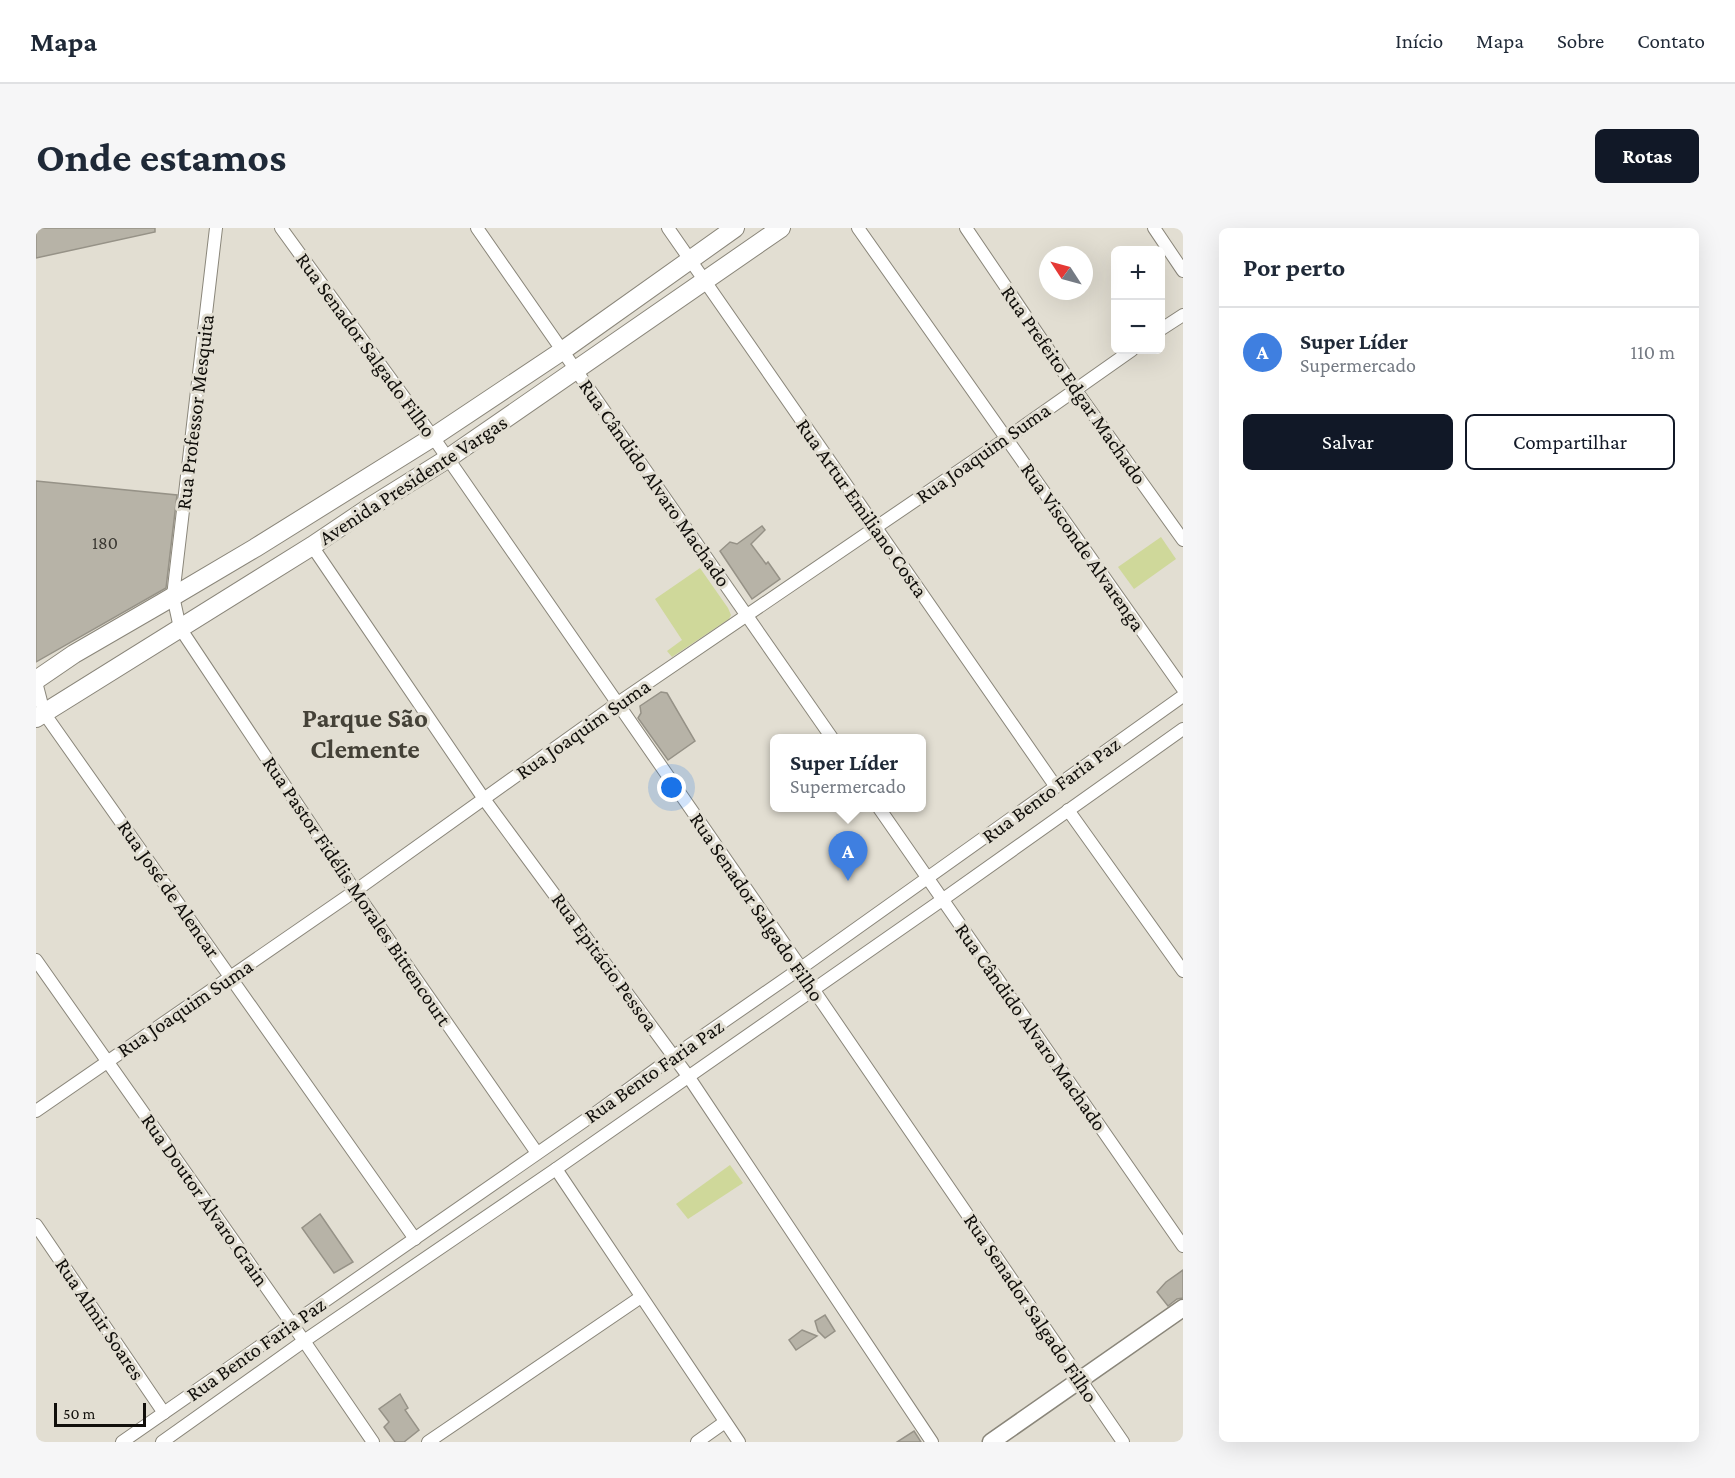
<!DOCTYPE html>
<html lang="pt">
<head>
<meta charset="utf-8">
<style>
  :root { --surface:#fff; --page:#f6f6f7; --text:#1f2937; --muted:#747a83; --line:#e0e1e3; --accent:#111827 }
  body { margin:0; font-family:"Crimson Pro",serif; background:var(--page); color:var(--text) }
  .controls { position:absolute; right:18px; top:18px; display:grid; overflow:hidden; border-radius:9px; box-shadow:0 6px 24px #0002 }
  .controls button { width:54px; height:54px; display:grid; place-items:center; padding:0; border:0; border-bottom:2px solid var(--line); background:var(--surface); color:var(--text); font:30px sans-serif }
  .compass { position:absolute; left:1003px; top:18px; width:54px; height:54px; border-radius:50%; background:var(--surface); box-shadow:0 6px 24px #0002; rotate:306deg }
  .scale { position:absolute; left:18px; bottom:15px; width:92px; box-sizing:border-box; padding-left:6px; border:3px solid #110f0b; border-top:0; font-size:16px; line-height:21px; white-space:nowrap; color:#110f0b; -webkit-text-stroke:4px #e2ded2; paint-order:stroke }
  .you { position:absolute; left:636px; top:560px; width:21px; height:21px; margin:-15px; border:4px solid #fff; border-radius:50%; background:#1a73e8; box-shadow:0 0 0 9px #1a73e833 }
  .badge { display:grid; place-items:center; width:39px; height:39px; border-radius:50%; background:var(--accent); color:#fff; font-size:20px; font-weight:700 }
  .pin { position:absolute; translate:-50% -50px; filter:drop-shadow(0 2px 3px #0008) }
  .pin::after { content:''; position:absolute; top:32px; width:21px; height:18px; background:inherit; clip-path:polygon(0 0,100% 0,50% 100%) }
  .popup { position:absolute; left:734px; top:506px; width:156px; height:78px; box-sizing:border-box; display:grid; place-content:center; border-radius:9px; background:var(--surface); filter:drop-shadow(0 2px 4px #0005); font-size:20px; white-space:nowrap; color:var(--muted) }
  .popup b { font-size:22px; color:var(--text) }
  .popup::after { content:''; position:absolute; left:50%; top:100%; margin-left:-12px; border:12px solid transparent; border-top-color:var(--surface) }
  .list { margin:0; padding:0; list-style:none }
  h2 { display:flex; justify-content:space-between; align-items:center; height:78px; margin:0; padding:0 24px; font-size:26px }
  h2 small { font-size:20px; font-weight:400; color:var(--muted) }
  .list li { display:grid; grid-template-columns:39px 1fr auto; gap:18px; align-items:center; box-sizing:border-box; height:90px; padding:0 24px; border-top:2px solid var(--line) }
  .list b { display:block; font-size:22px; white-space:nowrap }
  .list p { margin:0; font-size:20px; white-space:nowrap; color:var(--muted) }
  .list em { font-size:20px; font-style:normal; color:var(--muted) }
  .actions { display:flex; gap:12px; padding:18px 24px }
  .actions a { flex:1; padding:14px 0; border:2px solid var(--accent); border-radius:9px; text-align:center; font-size:21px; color:var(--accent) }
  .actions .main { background:var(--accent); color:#fff }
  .map { position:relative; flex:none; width:1147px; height:1214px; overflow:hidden; border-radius:9px }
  header { display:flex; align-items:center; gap:36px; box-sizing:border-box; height:84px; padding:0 30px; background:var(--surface); border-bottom:2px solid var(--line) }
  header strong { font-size:28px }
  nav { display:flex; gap:33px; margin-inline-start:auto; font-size:21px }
  .intro { display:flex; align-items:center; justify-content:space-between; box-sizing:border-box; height:144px; padding:0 36px }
  h1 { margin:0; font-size:42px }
  .button { padding:15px 27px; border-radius:9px; background:var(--accent); color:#fff; font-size:21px; font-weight:700 }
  main { display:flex; gap:36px; padding:0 36px }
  aside { flex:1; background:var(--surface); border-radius:9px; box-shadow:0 6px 24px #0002 }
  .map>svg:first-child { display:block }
  .green { fill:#cfd89a }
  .building { fill:#b7b3a7; stroke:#969287; stroke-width:1.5 }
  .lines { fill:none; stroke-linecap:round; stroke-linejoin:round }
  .street-casing { stroke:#8a867a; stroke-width:14 }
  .secondary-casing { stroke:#8a867a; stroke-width:19 }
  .primary-casing { stroke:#8a867a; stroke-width:20 }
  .street { stroke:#fff; stroke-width:12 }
  .secondary { stroke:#fff; stroke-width:16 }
  .primary { stroke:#fff; stroke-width:18 }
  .labels { text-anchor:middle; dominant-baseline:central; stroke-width:6; stroke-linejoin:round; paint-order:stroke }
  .number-label { font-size:18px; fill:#3a3832 }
  .street-label { font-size:21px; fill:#110f0b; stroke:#e2ded2 }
  .district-label { font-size:27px; font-weight:bold; fill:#444137; stroke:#e2ded2 }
</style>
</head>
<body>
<header>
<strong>Mapa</strong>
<nav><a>Início</a><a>Mapa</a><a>Sobre</a><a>Contato</a></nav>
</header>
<div class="intro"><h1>Onde estamos</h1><a class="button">Rotas</a></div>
<main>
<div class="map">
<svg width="1147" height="1214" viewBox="0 0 1147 1214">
  <rect width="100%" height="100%" fill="#e2ded2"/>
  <g class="green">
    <polygon points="1125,309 1140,331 1098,361 1082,339"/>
    <polygon points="664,340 692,380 695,387 693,391 636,429 631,423 646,412 619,371"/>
    <polygon points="694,937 707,955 652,991 640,976"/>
  </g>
  <g class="building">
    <polygon points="0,0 119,0 119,4 0,30"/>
    <polygon points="0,253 141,267 130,360 0,434"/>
    <polygon points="726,298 729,302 715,316 730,336 732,334 744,351 716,371 684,323 694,314 701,316"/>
    <polygon points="625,464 631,465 659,513 632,532 602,490 605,485 604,478"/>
    <polygon points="284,986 317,1034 298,1045 266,1000"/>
    <polygon points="1147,1042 1147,1070 1141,1071 1132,1078 1121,1064 1130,1054"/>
    <polygon points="789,1087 799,1103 789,1110 782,1103 779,1093"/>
    <polygon points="766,1102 781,1108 760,1122 753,1112"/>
    <polygon points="364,1166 372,1180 369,1182 383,1202 368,1214 359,1214 348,1199 353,1194 343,1181"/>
    <polygon points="878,1203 885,1214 861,1214"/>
  </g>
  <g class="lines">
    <defs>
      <g id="street">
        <polyline points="180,0 137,368 144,400 319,663 501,925"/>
        <polyline points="245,0 397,209 765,740 777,761 1087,1214"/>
        <polyline points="441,0 796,510"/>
        <polyline points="632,0 1020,559"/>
        <polyline points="822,0 1147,461"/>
        <polyline points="930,0 1039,161 1147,312"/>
        <polyline points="1118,0 1147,43"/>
        <polyline points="1124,102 1147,87"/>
        <polyline points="276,318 448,571 652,848 896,1214"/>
        <polyline points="0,454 8,485 379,1011"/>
        <polyline points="843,580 1147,1018"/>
        <polyline points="1032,582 1147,743"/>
        <polyline points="0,732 268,1113 337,1214"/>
        <polyline points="0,883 319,663 582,475 971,210 1096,122"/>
        <polyline points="520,941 703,1214"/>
        <polyline points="0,997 128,1185"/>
        <polyline points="86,1214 561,884 638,828 765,740 1147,468"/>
        <polyline points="126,1214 268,1113 520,941 906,672 1147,501"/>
        <polyline points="392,1214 605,1069"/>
        <polyline points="661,1214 689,1194"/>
      </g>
      <polyline id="secondary" points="955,1214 1147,1080"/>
      <g id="primary">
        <polyline points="0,452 38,426 126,375 219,320 397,209 526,123 699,0"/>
        <polyline points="0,490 276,318 334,279 411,231 745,0"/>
      </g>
    </defs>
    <use href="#street" class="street-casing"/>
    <use href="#secondary" class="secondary-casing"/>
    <use href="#primary" class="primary-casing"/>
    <use href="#street" class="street"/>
    <use href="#secondary" class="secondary"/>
    <use href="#primary" class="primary"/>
  </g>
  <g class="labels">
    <g class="number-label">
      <text x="69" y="315">180</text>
    </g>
    <g class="street-label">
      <text transform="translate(330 117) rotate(54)">Rua Senador Salgado Filho</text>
      <text transform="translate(1038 157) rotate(55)">Rua Prefeito Edgar Machado</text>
      <text transform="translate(159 184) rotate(-83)">Rua Professor Mesquita</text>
      <text transform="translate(947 225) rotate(-35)">Rua Joaquim Suma</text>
      <text transform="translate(377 252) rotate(-33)">Avenida Presidente Vargas</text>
      <text transform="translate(619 255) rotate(55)">Rua Cândido Alvaro Machado</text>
      <text transform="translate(826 280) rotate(55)">Rua Artur Emiliano Costa</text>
      <text transform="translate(1047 319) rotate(55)">Rua Visconde Alvarenga</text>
      <text transform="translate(547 501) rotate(-35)">Rua Joaquim Suma</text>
      <text transform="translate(1015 562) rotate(-36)">Rua Bento Faria Paz</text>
      <text transform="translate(133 661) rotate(55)">Rua José de Alencar</text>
      <text transform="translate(321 663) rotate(56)">Rua Pastor Fidélis Morales Bittencourt</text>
      <text transform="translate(721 679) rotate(56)">Rua Senador Salgado Filho</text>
      <text transform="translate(569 734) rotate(54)">Rua Epitácio Pessoa</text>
      <text transform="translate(149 780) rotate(-34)">Rua Joaquim Suma</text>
      <text transform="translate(995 799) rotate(55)">Rua Cândido Alvaro Machado</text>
      <text transform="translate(618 843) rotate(-35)">Rua Bento Faria Paz</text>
      <text transform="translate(169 972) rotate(55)">Rua Doutor Álvaro Grain</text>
      <text transform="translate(995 1080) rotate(56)">Rua Senador Salgado Filho</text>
      <text transform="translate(64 1091) rotate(56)">Rua Almir Soares</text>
      <text transform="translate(220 1121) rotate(-35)">Rua Bento Faria Paz</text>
    </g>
    <g class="district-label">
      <text x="329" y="490">Parque São<tspan x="329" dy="31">Clemente</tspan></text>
    </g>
  </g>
</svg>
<div class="controls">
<button>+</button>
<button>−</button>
</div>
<svg class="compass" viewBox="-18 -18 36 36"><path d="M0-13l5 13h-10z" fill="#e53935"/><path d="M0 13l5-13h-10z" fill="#747a83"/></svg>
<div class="scale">50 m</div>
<div class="you"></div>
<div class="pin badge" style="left:812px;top:653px;background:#3f7fe0">A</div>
<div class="popup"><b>Super Líder</b>Supermercado</div>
</div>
<aside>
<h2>Por perto<small></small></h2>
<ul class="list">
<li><span class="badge" style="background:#3f7fe0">A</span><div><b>Super Líder</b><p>Supermercado</p></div><em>110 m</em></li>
</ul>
<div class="actions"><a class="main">Salvar</a><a>Compartilhar</a></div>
</aside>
</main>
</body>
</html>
